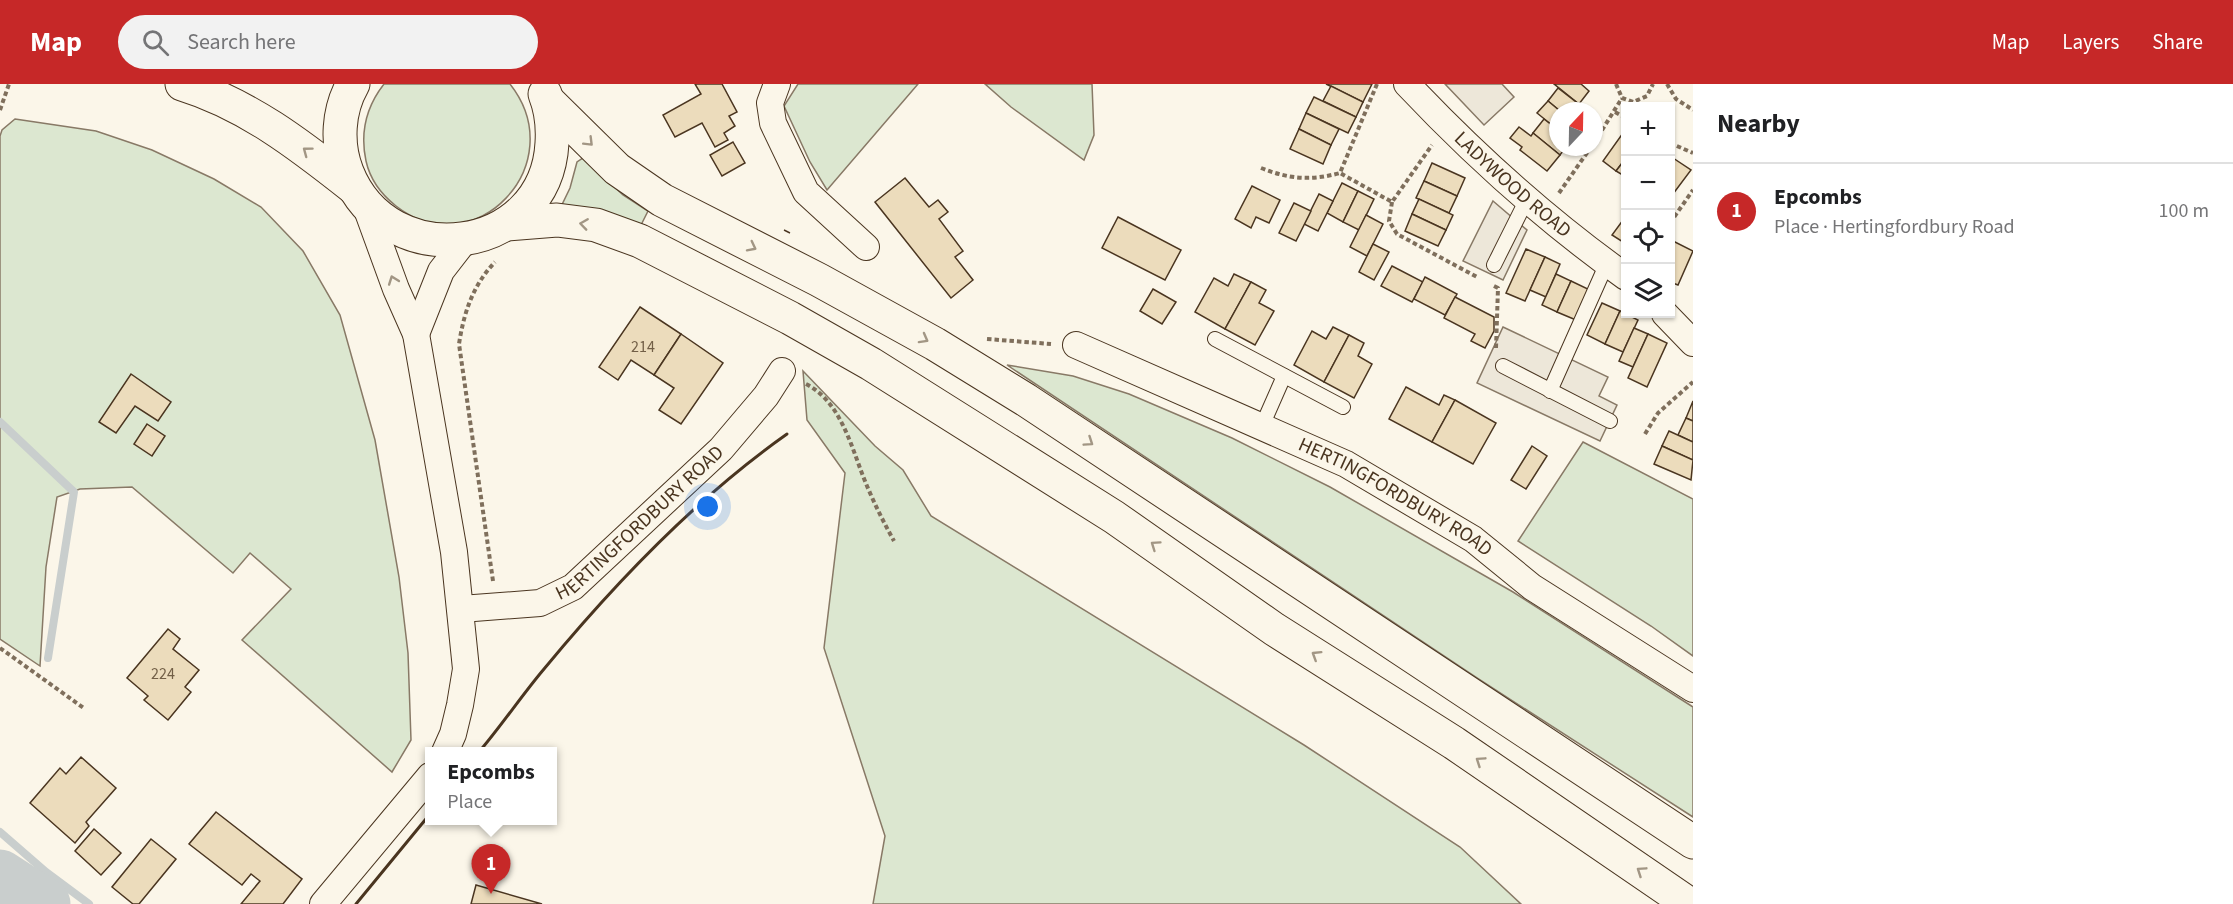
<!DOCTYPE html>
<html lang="en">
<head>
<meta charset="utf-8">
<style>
  :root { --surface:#fff; --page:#f2f2f2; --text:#202124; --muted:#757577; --line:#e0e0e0; --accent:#c62828 }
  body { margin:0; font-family:"Source Sans 3",sans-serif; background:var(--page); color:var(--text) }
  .controls { position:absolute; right:18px; top:18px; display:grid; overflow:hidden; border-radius:0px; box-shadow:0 2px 4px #0004 }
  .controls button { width:54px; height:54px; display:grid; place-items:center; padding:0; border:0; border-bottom:2px solid var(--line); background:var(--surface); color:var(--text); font:30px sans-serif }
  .compass { position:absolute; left:1549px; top:18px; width:54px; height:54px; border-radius:50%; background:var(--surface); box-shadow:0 2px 4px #0004; rotate:22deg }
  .you { position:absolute; left:708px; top:423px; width:21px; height:21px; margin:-15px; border:4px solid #fff; border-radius:50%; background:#1a73e8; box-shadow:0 0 0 9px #1a73e833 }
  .badge { display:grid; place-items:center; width:39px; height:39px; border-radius:50%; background:var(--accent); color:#fff; font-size:20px; font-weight:700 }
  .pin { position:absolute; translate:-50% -50px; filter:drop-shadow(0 2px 3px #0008) }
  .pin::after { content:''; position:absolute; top:32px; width:21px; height:18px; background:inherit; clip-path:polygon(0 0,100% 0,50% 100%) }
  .popup { position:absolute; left:425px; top:663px; width:132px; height:78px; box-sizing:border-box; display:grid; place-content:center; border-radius:0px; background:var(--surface); filter:drop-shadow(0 2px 4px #0005); font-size:20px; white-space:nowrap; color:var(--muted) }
  .popup b { font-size:22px; color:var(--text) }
  .popup::after { content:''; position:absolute; left:50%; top:100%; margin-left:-12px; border:12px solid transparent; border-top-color:var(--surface) }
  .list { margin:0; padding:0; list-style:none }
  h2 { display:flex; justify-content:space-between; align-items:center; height:78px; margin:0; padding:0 24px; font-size:26px }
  h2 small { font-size:20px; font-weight:400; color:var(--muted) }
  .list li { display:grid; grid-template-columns:39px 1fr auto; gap:18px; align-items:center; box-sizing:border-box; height:96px; padding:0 24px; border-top:2px solid var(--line) }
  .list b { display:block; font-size:22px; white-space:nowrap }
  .list p { margin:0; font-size:20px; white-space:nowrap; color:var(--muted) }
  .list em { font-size:20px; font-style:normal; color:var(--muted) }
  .icon { flex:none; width:33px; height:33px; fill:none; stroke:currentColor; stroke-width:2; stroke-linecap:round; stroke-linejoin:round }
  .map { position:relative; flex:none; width:1693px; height:820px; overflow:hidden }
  header { display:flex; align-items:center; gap:36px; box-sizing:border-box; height:84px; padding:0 30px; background:var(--accent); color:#fff }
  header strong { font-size:28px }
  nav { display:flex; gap:33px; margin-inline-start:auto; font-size:21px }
  .search { width:420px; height:54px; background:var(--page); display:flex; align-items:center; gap:15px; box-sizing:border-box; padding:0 21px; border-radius:33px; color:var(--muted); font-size:22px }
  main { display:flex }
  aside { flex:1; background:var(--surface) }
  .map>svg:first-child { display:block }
  .green { fill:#dce7d0; stroke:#887966; stroke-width:1.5 }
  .parking { fill:#ede7d9; stroke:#887966; stroke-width:1.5 }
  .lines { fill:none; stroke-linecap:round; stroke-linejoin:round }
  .stream { stroke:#c9cecd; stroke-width:8 }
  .river { stroke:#c9cecd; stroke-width:51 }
  .building { fill:#ecdcbc; stroke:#4a3520; stroke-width:1.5 }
  .service-casing { stroke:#4a3520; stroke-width:16 }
  .minor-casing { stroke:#4a3520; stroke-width:28 }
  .trunk-casing { stroke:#4a3520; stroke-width:35 }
  .path { stroke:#7f6f5c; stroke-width:4; stroke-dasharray:4.5 3; stroke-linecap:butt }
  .service { stroke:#fbf6e9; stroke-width:14 }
  .minor { stroke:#fbf6e9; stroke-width:26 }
  .trunk { stroke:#fbf6e9; stroke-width:33 }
  .fence { stroke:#4a3520; stroke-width:1.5; stroke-dasharray:8 3; stroke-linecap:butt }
  .wall { stroke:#4a3520; stroke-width:3 }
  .oneway { stroke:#a29684 }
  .labels { text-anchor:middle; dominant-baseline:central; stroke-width:4.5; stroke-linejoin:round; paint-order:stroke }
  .number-label { font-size:16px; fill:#725f47 }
  .street-label { font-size:20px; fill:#4a3520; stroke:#fbf6e9 }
</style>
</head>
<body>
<header>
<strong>Map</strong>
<div class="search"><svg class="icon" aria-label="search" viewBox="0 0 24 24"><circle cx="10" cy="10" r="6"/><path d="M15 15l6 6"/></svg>Search here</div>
<nav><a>Map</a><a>Layers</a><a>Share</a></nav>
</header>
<main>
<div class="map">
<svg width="1693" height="820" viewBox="0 0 1693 820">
  <rect width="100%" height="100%" fill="#fbf6e9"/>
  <g class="green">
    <path d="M384,0H510C573,80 475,183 396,122C382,111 370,95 366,77C360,49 366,23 384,0Z"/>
    <polygon points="798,0 918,0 827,106 810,78 784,22"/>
    <polygon points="985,0 1092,0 1094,51 1084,76 1011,23"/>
    <polygon points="15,35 96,47 152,66 214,95 261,123 303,167 340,231 375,356 399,493 408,569 411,656 392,688 242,556 291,505 250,469 233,489 132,403 80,405 57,413 46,483 40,582 0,555 0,52 2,46"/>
    <polygon points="583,74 623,111 648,127 640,143 557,131 570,104 577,78"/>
    <polygon points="1007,281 1073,292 1129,310 1232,354 1330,403 1513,508 1693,623 1693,733 1477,594"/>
    <polygon points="803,287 875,362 903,386 931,432 1304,661 1460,763 1521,820 873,820 885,752 824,564 845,389 807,336"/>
    <polygon points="1583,358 1693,415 1693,572 1651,542 1518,457"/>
  </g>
  <g class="parking">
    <polygon points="1445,0 1502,0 1514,13 1484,41"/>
    <polygon points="1493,117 1527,146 1503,196 1463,177"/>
    <polygon points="1503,243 1608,293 1599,312 1617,321 1600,357 1477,299"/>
  </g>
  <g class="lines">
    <g class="stream">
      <polyline points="0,338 74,408 48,574"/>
      <polyline points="0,748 46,788 89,820"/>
    </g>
    <polyline class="river" points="0,791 45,820"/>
  </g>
  <g class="building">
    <polygon points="695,0 722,0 737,28 729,32 735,42 724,49 728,56 715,63 702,39 675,53 663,31 701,10"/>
    <polygon points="1326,0 1372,0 1363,18"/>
    <polygon points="1554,0 1581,0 1589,7 1579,20"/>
    <polygon points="1331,2 1363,18 1356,33 1323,17"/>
    <polygon points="1558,4 1585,25 1584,27 1560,27 1548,17"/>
    <polygon points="1314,13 1356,33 1348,49 1306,29"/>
    <polygon points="1548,17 1560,27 1558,27 1558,46 1537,29"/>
    <polygon points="1306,29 1339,45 1331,61 1299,45"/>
    <polygon points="1544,35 1558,46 1558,63 1566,63 1560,71 1533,49"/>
    <polygon points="1519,43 1531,52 1533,49 1560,71 1547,87 1520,66 1522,63 1510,54"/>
    <polygon points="1299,45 1331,61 1323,80 1290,65"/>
    <polygon points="1623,49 1626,51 1626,74 1616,87 1603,77"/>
    <polygon points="733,58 745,79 722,92 710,71"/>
    <polygon points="1670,72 1691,86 1670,114"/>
    <polygon points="1626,74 1626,93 1616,87"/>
    <polygon points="1432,79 1465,94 1457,112 1424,97"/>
    <polygon points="905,94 929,123 938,116 948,128 939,135 963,167 955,173 973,196 951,214 875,118"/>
    <polygon points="1424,97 1457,112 1449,129 1416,114"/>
    <polygon points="1342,99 1358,107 1343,138 1327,129"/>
    <polygon points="1252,102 1280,116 1269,139 1256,133 1251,144 1235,135"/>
    <polygon points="1358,107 1374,115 1359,146 1343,138"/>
    <polygon points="1319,110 1333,117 1318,147 1304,140"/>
    <polygon points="1419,115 1453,131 1446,146 1412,130"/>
    <polygon points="1294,119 1311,127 1296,157 1279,149"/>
    <polygon points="1412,130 1446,146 1438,162 1405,147"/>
    <polygon points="1366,131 1383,140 1367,172 1350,163"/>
    <polygon points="1626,132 1626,160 1612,151"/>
    <polygon points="1118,133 1181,166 1165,196 1102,164"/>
    <polygon points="1671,156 1693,167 1678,201 1670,198"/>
    <polygon points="1373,160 1389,168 1374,196 1359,188"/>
    <polygon points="1526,165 1545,173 1525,217 1506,209"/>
    <polygon points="1545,173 1560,180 1546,213 1530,206"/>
    <polygon points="1392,182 1423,198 1412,218 1381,202"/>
    <polygon points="1234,190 1251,198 1225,245 1195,228 1214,194 1228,202"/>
    <polygon points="1556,190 1571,197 1557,228 1542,221"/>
    <polygon points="1425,193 1457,210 1445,231 1414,215"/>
    <polygon points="1571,197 1590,206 1576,236 1557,228"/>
    <polygon points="1251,198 1266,206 1259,219 1274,227 1255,261 1225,245"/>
    <polygon points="1153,205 1176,218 1162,240 1140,227"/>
    <polygon points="1455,213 1494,233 1494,247 1485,264 1471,257 1475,250 1444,234"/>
    <polygon points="1602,219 1620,227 1605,260 1587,251"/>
    <polygon points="640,223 681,250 654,291 631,276 618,296 599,283"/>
    <polygon points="1620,227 1638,236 1623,268 1605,260"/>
    <polygon points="1333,243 1349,251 1324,298 1294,281 1312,247 1326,255"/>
    <polygon points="1634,244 1648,250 1633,283 1619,277"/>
    <polygon points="681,250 723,279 681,340 659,326 674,304 654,291"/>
    <polygon points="1648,250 1667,259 1647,303 1628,294"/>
    <polygon points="1349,251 1364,259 1358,272 1372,280 1354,314 1324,298"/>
    <polygon points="131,290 171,318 158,337 135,322 116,349 99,338"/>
    <polygon points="1406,303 1439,321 1444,311 1455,316 1432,358 1389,335"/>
    <polygon points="1455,316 1496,339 1473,380 1432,358"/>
    <polygon points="1693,317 1693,337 1686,334"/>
    <polygon points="1686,334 1693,337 1693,358 1678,351"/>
    <polygon points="147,340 165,352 152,372 134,360"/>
    <polygon points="1669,347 1693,358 1693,376 1662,362"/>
    <polygon points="1532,362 1547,372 1526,405 1511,396"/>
    <polygon points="1662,362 1693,376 1691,396 1654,380"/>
    <polygon points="168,545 180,555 173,565 199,586 185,603 191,608 168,636 144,616 148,612 127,594"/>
    <polygon points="81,673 116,704 86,738 89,742 75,759 30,719 60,684 66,690"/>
    <polygon points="216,728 302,795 283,820 241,820 260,797 251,790 242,801 189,760"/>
    <polygon points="94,745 121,769 101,791 75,767"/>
    <polygon points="151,755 176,775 139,820 133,820 112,803"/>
    <polygon points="476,801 542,820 471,820"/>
  </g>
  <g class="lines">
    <defs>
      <g id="service">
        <polyline points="1494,181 1526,117"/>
        <polyline points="1215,255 1343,323"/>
        <polyline points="1503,282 1610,337"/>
        <polyline points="1550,307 1607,179"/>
        <polyline points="1262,342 1284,292"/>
      </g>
      <g id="minor">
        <polyline points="777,0 770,19 773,39 806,108 866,163"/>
        <path id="s1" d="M1407,0C1474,71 1546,136 1626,193"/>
        <polyline points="365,120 396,205 416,250 454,468 466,585 460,621 453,650 445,668"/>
        <polyline points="1665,230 1693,259"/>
        <polyline points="416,250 441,187 465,156"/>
        <path id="s2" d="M1076,261L1346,380L1473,455L1532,503L1693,605"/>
        <path id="s3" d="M461,525L540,519L573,503L721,365L766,312L782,287"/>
        <polyline points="323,820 430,692"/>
      </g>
      <g id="trunk">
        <path d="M182,0C247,20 300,61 353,103"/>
        <path d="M353,0C338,26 336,60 347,88C388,192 546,172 552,59C553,43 551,25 545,10"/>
        <polyline points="548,17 617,85 662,116 819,196 935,260 1026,316 1693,758"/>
        <polyline points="506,140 557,136 596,141 640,157 790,234 871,280 1114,433 1274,545 1454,659 1689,820"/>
      </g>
    </defs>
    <use href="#service" class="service-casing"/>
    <use href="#minor" class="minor-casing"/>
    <use href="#trunk" class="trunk-casing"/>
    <g class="path">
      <polyline points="1377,0 1340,89 1392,118 1432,61"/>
      <polyline points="1616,0 1622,14 1633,18 1647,12 1653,0"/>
      <polyline points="1667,0 1676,15 1693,26"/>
      <polyline points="0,26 9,0"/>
      <polyline points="1615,28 1626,34"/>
      <polyline points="1594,59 1622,14"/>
      <polyline points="1670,59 1693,69"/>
      <path d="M1261,84C1289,95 1310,97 1340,89"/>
      <polyline points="1559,109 1591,63"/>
      <polyline points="1392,118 1389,137 1397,150 1477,193"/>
      <polyline points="1670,139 1693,106"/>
      <polyline points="1494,202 1498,204 1496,264"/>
      <polyline points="987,255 1051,260"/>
      <path d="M806,300C843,319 852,367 867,402C875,421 884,439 894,457"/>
      <polyline points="1645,350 1658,329 1693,298"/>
      <path d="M493,497L459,260C464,228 473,201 495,178"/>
      <polyline points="0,564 85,625"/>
    </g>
    <use href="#service" class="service"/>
    <use href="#minor" class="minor"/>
    <use href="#trunk" class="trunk"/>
    <polyline class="fence" points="784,146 790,149"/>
    <g class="wall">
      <path d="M479,668C502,641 522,611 544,585C615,499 696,414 787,350"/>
      <polyline points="356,820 430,730"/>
    </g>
  </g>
  <defs><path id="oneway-chevron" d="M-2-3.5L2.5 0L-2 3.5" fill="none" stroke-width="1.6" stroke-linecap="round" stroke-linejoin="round" transform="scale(1.5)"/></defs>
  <g class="oneway">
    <use href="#oneway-chevron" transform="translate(589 58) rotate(45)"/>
    <use href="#oneway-chevron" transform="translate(307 67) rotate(-143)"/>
    <use href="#oneway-chevron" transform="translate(584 140) rotate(-172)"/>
    <use href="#oneway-chevron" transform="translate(752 163) rotate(27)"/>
    <use href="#oneway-chevron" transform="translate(393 196) rotate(-110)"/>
    <use href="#oneway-chevron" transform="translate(924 255) rotate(29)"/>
    <use href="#oneway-chevron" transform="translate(1089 358) rotate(34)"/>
    <use href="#oneway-chevron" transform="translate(1155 461) rotate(-145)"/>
    <use href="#oneway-chevron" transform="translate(1316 571) rotate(-148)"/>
    <use href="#oneway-chevron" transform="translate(1480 677) rotate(-146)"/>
    <use href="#oneway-chevron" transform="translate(1641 787) rotate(-146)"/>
  </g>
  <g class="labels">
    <g class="number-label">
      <text x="643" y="263">214</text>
      <text x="163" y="590">224</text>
    </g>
    <g class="street-label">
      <text stroke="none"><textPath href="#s1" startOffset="146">LADYWOOD ROAD</textPath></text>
      <text stroke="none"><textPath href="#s2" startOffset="354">HERTINGFORDBURY ROAD</textPath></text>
      <text stroke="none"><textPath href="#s3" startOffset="208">HERTINGFORDBURY ROAD</textPath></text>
    </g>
  </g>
</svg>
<div class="controls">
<button>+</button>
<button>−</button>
<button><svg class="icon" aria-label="locate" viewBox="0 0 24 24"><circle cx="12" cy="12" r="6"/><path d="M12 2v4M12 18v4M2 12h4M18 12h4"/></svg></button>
<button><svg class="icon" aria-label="layers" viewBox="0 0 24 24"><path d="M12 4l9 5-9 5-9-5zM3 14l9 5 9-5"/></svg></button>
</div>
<svg class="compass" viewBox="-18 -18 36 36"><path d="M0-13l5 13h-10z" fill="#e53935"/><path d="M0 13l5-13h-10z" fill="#757577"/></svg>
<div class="you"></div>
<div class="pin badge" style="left:491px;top:810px">1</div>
<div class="popup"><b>Epcombs</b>Place</div>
</div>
<aside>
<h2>Nearby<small></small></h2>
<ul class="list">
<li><span class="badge">1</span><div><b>Epcombs</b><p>Place · Hertingfordbury Road</p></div><em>100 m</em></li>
</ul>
</aside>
</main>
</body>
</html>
